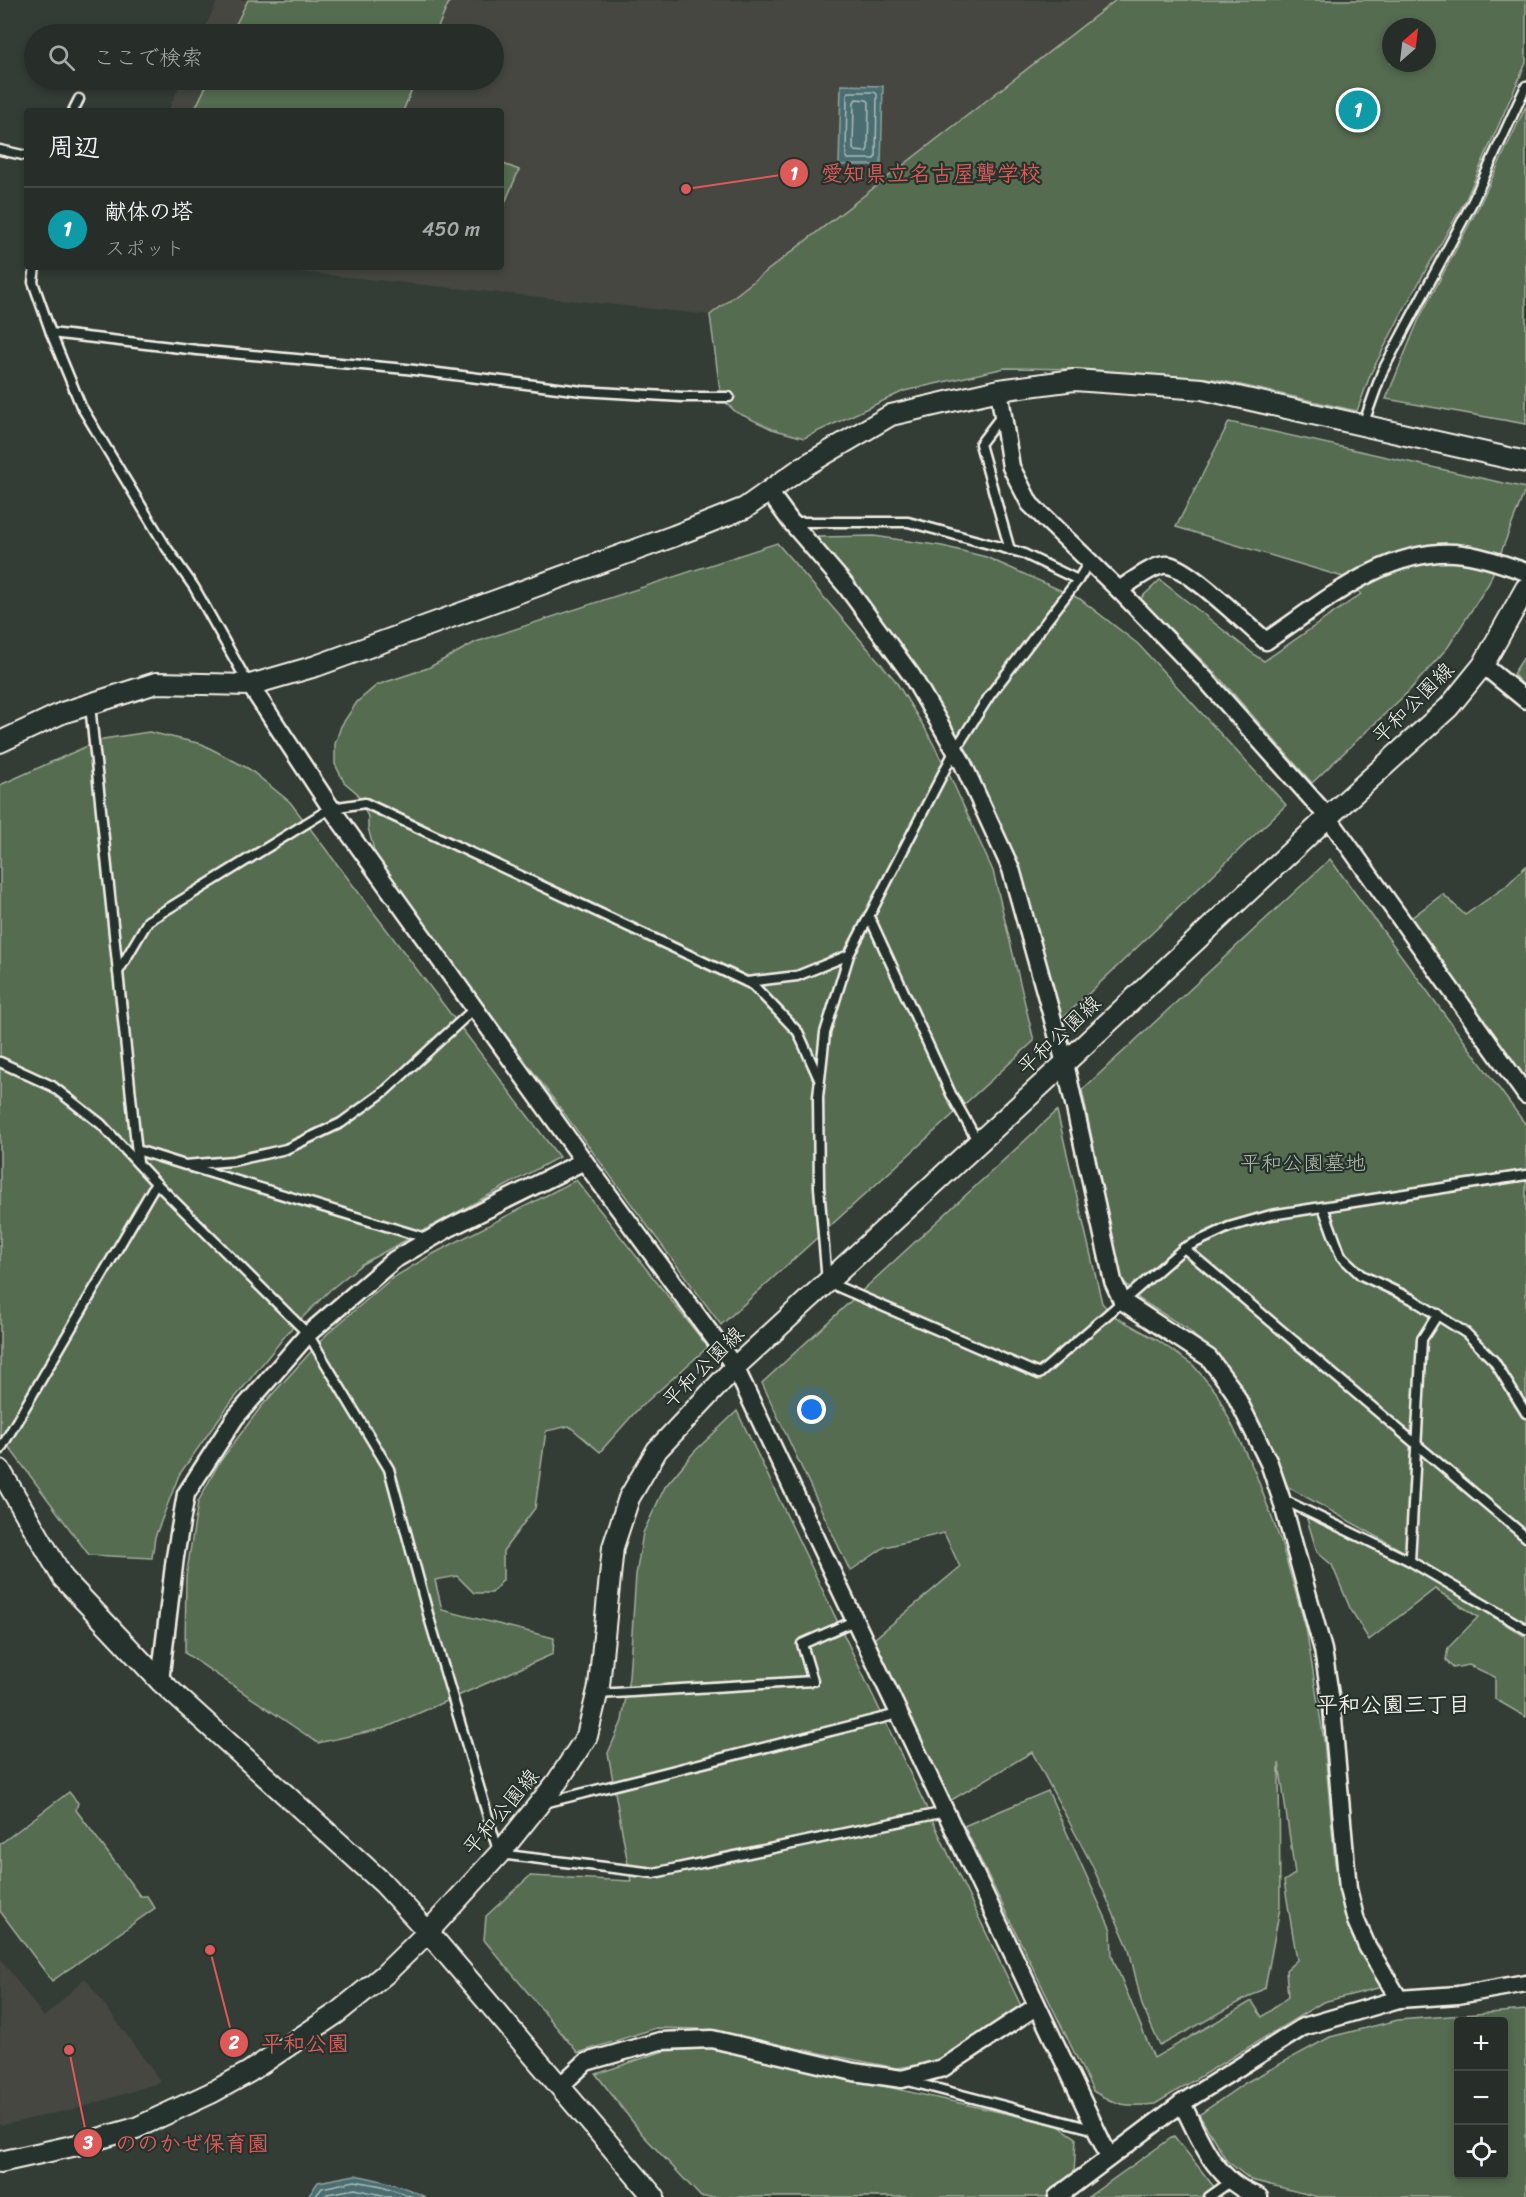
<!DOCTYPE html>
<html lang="ja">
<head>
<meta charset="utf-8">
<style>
  :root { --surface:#272d28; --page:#333934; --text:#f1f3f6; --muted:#a4a8a8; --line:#434945; --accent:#ea580c }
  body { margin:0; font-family:Sriracha,"Klee One",sans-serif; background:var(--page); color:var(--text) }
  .controls { position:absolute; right:18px; bottom:18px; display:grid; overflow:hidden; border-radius:6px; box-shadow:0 3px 9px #0003 }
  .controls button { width:54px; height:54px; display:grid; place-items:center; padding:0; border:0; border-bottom:2px solid var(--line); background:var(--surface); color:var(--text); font:30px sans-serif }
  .compass { position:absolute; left:1382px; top:18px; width:54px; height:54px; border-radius:50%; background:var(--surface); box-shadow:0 3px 9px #0003; rotate:28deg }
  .you { position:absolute; left:812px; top:1410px; width:21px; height:21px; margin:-15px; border:4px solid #fff; border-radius:50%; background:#1a73e8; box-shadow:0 0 0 9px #1a73e833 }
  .badge { display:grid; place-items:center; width:39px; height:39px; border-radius:50%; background:var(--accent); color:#fff; font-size:20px; font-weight:700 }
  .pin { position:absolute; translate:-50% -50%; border:3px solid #fff; box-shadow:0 2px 6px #0006 }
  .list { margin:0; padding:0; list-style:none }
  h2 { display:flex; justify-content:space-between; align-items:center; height:78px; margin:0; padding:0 24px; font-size:26px }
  h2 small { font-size:20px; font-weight:400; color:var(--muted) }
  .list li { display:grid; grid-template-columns:39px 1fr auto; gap:18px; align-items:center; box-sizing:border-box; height:84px; padding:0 24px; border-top:2px solid var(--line) }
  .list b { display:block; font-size:22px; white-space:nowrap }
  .list p { margin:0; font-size:20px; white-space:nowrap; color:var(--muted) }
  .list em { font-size:20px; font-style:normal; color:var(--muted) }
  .icon { flex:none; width:33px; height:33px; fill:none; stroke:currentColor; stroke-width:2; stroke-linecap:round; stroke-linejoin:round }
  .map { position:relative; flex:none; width:1526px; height:2197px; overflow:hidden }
  .search { position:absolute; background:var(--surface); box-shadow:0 3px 9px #0003; left:24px; top:24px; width:480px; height:66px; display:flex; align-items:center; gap:15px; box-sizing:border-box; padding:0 21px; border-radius:33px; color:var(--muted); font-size:22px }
  .panel { position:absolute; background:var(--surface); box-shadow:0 3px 9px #0003; left:24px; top:108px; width:480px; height:162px; border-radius:6px }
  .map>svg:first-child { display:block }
  .built { fill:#454741 }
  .green { fill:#556c51; stroke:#a4ae9c; stroke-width:1.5; fill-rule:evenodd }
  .water { fill:#4a6d70; stroke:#8ea2a0; stroke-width:1.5 }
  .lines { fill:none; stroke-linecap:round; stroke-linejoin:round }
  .shore { stroke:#b0bcb8; stroke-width:1.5 }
  .service-casing { stroke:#f4f1e8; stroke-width:13 }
  .minor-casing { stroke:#f4f1e8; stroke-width:21 }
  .tertiary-casing { stroke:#f4f1e8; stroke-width:24 }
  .service { stroke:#26332d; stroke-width:8 }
  .minor { stroke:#26332d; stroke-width:16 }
  .tertiary { stroke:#26332d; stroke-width:20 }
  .labels { text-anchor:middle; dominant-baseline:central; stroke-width:4.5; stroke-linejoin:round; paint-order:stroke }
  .street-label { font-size:21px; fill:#f4f1e8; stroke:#26332d }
  .park-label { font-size:21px; fill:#b4bcac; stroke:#26332d }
  .neighbourhood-label { font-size:22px; font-weight:bold; fill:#f4f1e8; stroke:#26332d }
  .leader { fill:none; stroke:#de5a58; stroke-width:2 }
  .callout-dot { fill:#de5a58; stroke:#26332d; stroke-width:2 }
  .mark-label { font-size:18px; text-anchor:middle; font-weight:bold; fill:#fff }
  .callout-label { font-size:22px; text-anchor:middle; font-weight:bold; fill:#de5a58; stroke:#26332d; stroke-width:4.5; stroke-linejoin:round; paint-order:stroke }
</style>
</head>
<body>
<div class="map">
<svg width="1526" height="2197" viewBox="0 0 1526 2197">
  <rect width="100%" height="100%" fill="#343c36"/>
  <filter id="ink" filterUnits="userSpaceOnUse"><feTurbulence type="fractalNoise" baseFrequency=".0167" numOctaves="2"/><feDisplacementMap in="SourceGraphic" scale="12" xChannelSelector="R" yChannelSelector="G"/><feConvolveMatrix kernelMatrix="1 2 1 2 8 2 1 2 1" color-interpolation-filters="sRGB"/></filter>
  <g filter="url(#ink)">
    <g class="built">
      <polygon points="218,0 1116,0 710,315 252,267 501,267 501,111 168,111 182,80 494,80 494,34 202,34"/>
      <polygon points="0,1958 44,2017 85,1978 161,2082 83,2107 3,2125 0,2124"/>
    </g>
    <g class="green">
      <polygon points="248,0 450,0 435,34 231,34"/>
      <path d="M1116,0H1526V63L1466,199L1404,309L1371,373L1357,411L1214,379L1080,369L1005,368L904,391L804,438L772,429L736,412L721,398L710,315ZM1391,27H1427V63H1391Z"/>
      <polygon points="209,80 416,80 403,111 194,111"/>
      <polygon points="1526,106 1526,424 1386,399 1419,319 1479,206"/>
      <polygon points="501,163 519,170 501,212"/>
      <polygon points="1229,422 1526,488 1489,583 1448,647 1408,692 1312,783 1216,674 1140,599 1160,580 1256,656 1264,661 1361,594 1343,577 1176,527"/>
      <polygon points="874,536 942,546 986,557 1080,599 1138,644 1286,805 1061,1020 1021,877 972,763 944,715 896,643 822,549 818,537"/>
      <polygon points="777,543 895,680 926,730 949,774 993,871 1034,1041 721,1325 377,861 368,828 368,817 357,793 344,782 335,764 335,744 341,726 357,702 377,685 428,668 476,642"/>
      <polygon points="1526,654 1526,688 1513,674"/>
      <polygon points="149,732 202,744 249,769 290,802 559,1157 362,1264 330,1290 289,1331 225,1410 179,1475 155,1537 152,1558 89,1555 0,1435 0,785 103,739"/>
      <polygon points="1330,859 1526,1125 1526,1623 1419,1560 1288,1487 1247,1396 1216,1356 1186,1328 1139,1299 1121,1278 1082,1090"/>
      <polygon points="1526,866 1526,1080 1411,918 1443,894 1465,915 1505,887"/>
      <path d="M1057,1111L1102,1303L1114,1316L1157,1340L1193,1365L1216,1392L1255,1472L1281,1542L1306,1628L1324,1741L1335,1863L1350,1920L1382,1987L1323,2002L1155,2104C1128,2107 1116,2106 1093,2091L964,1826L1048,1791L1111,1930L1112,1956L1154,2058L1252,2001L1262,2017L1288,1997L1286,1970L1297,1960L1284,1881L1295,1874L1279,1763L1280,1908L1265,1988L1160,2046L1142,2005L1129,1949L1092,1865L1032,1752L950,1801L874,1639L960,1567L944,1533L885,1547L850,1571L762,1383Z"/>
      <polygon points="576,1180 708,1347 637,1410 600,1452 569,1426 546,1431 535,1508 503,1551 503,1580 492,1593 474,1593 457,1576 435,1580 442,1610 554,1638 553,1654 385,1728 318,1743 185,1653 186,1577 198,1502 219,1463 260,1408 327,1334 391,1279 431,1255"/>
      <polygon points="737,1411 1022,2008 933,2063 896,2068 700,2029 656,2028 578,2053 484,1940 486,1916 530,1876 631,1881 608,1753 622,1721 629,1677 636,1575 643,1533 665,1487 694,1452"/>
      <polygon points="1304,1509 1407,1564 1526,1637 1526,1717 1495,1699 1495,1677 1469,1665 1453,1668 1446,1660 1448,1648 1478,1617 1435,1589 1369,1640 1350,1608 1332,1565 1317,1552"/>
      <polygon points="69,1792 78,1803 76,1810 140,1896 147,1896 155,1908 52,1981 0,1911 0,1844"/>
      <path d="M1526,2010V2197H1318L1251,2180L1227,2161L1199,2115L1245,2083L1330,2037L1398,2020ZM1458,2022H1504V2174H1458Z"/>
      <polygon points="714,2048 1057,2125 1076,2138 1074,2174 1047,2197 701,2197 642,2134 596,2074 664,2051"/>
      <polygon points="1174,2136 1222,2197 1088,2197"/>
    </g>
    <g class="water">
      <polygon points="841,85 883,86 881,165 839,165"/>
      <path d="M355,2175C379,2180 403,2185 425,2197H308L318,2182Z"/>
    </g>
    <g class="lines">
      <g class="shore">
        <polygon points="849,92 874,92 877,94 876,156 874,159 848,159 846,157 847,94"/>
        <polygon points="856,99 867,100 869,102 868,149 866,152 855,151 853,149 854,102"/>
        <polyline points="315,2197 322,2188 355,2181 382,2186 413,2197"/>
        <polyline points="324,2197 327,2194 355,2189 391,2197"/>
      </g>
      <defs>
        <g id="service">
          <polyline points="73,111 79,99"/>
          <polyline points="0,150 27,156"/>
          <polyline points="35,267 33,282 51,333 197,350 406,369 582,391 682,397 729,397"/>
          <polyline points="51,333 81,406 166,547 194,587 249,685"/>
          <polyline points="1002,415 980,444 1010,550"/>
          <polyline points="1363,425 1382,372 1473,201 1526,86"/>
          <polyline points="792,522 908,522 1022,553 1078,580"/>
          <polyline points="1089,562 1078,580 990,695 955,750 849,955 825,1033 818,1097 819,1187 827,1282 1039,1374 1184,1248 1229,1227 1271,1215 1526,1175"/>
          <polyline points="90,705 138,1163"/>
          <polyline points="869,916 951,1094 978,1142"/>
          <polyline points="118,972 148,921 331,808 365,803 753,985 798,1032 819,1079"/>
          <polyline points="747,982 797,976 849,955"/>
          <polyline points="0,1062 52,1086 101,1124 156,1183 308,1334 389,1469 430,1621 499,1854 654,1873 945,1812"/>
          <polyline points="137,1150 185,1165 233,1161 286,1149 341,1123 385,1091 475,1008"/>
          <polyline points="191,1167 429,1239"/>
          <polyline points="1323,1207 1341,1256 1361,1275 1412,1299 1466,1333 1494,1361 1526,1413"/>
          <polyline points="1184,1248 1526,1537"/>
          <polyline points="0,1450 156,1183"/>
          <polyline points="1282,1499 1410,1561 1526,1629"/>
          <polyline points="1410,1561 1422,1339 1438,1314"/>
          <polyline points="598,1694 813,1681 802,1644 854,1621"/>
          <polyline points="544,1803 898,1714"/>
          <polyline points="908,2081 1096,2130"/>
          <polyline points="1209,2197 1230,2182"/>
        </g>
        <g id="minor">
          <polyline points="999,390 1011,467 1030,504 1119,590 1206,680 1328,817 1526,1095"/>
          <polyline points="769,492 791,522 846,586 912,676 962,762 1011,869 1065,1063 1113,1281 1122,1301 1209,1358 1233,1390 1269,1463 1281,1498 1323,1650 1332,1708 1348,1889 1356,1921 1367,1946 1399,1999"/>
          <path d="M1119,590C1130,583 1155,563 1168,565C1189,568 1247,625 1266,641C1322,604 1383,549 1455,553C1479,555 1503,564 1526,572"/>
          <polyline points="1483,665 1526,700"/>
          <polyline points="250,685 331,808 584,1161 735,1367 1109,2157"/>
          <polyline points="160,1681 175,1557 186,1494 235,1418 308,1334 394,1260 451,1227 584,1161"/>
          <polyline points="560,2086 586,2062 660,2041 712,2039 854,2072 902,2079 943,2068 1037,2006"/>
          <path d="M1182,2103C1201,2142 1215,2181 1259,2197"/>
          <polyline points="1057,2197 1182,2103 1303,2027 1399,1999 1458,1995 1526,1983"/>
        </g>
        <g id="tertiary">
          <polyline points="0,742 62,713 156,683 250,685 316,666 674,536 745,508 803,467 891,415 999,390 1074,380 1202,389 1526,462"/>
          <polyline points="0,1470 63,1578 160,1681 383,1883 428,1932 654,2197"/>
          <polyline points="0,2162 77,2145 136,2128 211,2093 249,2072 337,2013 384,1975 428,1932 499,1854 539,1804 557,1782 587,1736 599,1686 613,1547 629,1498 657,1450 735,1367 1065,1063 1328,817 1449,707 1483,665 1526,588"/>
        </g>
      </defs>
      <use href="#service" class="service-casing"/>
      <use href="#minor" class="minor-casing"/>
      <use href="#tertiary" class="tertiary-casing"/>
      <use href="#service" class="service"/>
      <use href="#minor" class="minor"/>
      <use href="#tertiary" class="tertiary"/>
    </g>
  </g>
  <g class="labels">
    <g class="street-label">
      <text transform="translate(1413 703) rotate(-45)">平和公園線</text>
      <text transform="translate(1059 1035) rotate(-43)">平和公園線</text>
      <text transform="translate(703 1367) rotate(-45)">平和公園線</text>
      <text transform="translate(501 1812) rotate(-50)">平和公園線</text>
    </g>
    <g class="park-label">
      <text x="1303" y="1163">平和公園墓地</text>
    </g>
    <g class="neighbourhood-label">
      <text x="1393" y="1704">平和公園三丁目</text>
    </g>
  </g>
  <path class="leader" d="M686 189L794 173M210 1950L234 2043M69 2050L88 2143"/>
  <g class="callout-dot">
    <circle cx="686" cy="189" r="6"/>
    <circle cx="210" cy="1950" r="6"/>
    <circle cx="69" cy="2050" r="6"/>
    <circle cx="794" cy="173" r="15"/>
    <circle cx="234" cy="2043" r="15"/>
    <circle cx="88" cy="2143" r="15"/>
  </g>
  <g class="mark-label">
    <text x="794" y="180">1</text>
    <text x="234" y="2049">2</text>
    <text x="88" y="2149">3</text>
  </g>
  <g class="callout-label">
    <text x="931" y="181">愛知県立名古屋聾学校</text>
    <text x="305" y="2051">平和公園</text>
    <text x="192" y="2151">ののかぜ保育園</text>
  </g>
</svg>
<div class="controls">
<button>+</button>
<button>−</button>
<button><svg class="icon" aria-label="locate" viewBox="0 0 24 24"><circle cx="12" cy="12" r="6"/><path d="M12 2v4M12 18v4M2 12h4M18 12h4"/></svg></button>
</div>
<svg class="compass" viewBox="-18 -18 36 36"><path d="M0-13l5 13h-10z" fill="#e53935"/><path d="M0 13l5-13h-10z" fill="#a4a8a8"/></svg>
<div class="you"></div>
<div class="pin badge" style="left:1358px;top:110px;background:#0f9aa8">1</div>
<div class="search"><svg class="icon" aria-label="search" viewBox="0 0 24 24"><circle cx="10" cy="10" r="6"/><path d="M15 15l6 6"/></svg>ここで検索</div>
<section class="panel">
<h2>周辺<small></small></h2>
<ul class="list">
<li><span class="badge" style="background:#0f9aa8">1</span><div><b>献体の塔</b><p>スポット</p></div><em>450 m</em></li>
</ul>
</section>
</div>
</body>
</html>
